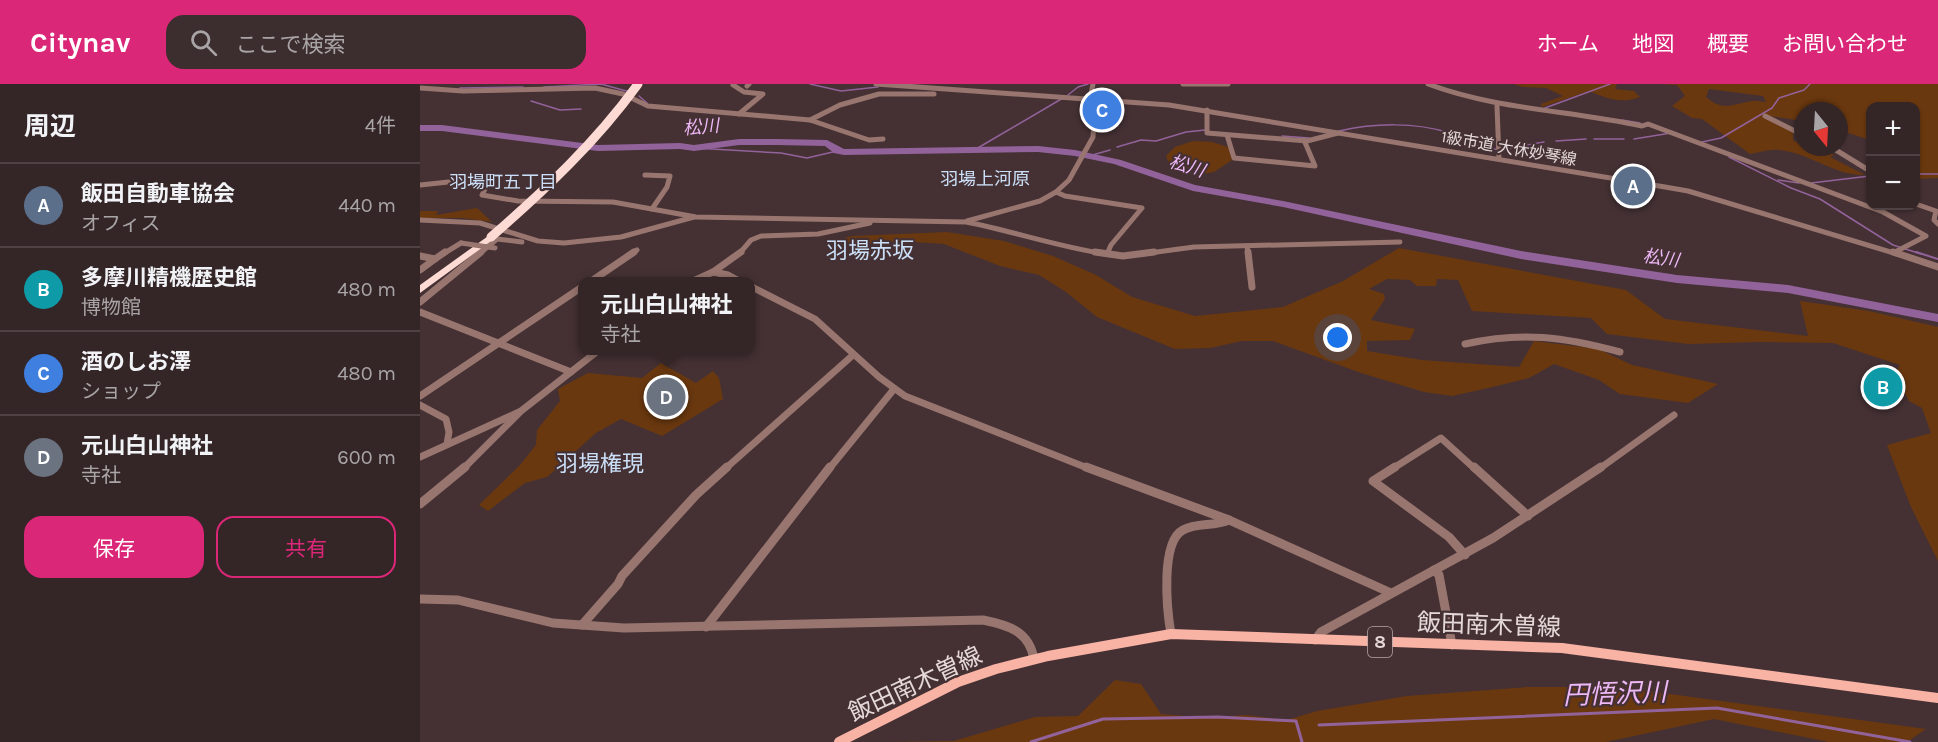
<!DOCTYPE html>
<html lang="ja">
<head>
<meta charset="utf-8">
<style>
  :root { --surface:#342527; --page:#3c2d2f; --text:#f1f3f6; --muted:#a9a5a7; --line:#4e4244; --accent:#db2777 }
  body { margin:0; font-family:Karla,"Noto Sans JP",sans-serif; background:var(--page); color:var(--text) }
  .controls { position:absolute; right:18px; top:18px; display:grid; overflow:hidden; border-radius:12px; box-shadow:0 2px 4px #0004 }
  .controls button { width:54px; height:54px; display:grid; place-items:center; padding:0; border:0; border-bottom:2px solid var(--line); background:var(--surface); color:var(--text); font:30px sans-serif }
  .compass { position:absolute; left:1374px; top:18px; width:54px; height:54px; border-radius:50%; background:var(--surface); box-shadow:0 2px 4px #0004; rotate:162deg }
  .you { position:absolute; left:918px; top:254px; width:21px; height:21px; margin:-15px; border:4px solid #fff; border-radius:50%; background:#1a73e8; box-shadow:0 0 0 9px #1a73e833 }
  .badge { display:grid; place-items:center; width:39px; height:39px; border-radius:50%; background:var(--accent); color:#fff; font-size:20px; font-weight:700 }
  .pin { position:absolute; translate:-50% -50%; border:3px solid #fff; box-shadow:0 2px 6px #0006 }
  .popup { position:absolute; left:158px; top:193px; width:177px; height:78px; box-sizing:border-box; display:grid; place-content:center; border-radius:12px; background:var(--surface); filter:drop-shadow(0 2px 4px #0005); font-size:20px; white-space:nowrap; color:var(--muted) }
  .popup b { font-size:22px; color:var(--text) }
  .popup::after { content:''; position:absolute; left:50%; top:100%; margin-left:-12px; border:12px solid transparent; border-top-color:var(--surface) }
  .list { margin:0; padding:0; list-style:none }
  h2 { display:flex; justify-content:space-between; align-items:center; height:78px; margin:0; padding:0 24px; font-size:26px }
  h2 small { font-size:20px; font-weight:400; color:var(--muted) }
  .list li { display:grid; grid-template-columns:39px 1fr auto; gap:18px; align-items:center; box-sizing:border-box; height:84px; padding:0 24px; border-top:2px solid var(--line) }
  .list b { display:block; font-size:22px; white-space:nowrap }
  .list p { margin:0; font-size:20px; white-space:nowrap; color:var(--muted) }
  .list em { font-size:20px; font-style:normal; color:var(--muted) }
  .actions { display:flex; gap:12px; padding:18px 24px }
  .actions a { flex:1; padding:14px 0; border:2px solid var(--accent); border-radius:18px; text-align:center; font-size:21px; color:var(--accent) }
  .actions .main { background:var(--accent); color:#fff }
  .icon { flex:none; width:33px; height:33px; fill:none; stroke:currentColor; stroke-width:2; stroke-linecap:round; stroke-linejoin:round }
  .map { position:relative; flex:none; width:1518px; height:658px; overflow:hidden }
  header { display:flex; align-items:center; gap:36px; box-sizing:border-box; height:84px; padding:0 30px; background:var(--accent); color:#fff }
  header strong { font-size:28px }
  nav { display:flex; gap:33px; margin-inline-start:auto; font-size:21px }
  .search { width:420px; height:54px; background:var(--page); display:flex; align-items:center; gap:15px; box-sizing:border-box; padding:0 21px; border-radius:18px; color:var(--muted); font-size:22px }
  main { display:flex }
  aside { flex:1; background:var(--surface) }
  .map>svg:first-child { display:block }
  .green { fill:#6a380f; fill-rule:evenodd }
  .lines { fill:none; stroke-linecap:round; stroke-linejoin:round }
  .stream-far2 { stroke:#92629a; stroke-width:1.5 }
  .stream-far1 { stroke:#92629a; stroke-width:2 }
  .stream { stroke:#92629a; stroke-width:3 }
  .river { fill:#92629a; fill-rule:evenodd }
  .minor-far2 { stroke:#98766f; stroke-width:5 }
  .minor-far1 { stroke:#98766f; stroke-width:7 }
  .minor { stroke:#98766f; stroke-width:9 }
  .major { stroke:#f9b3a5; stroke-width:10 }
  .highway { fill:#fddad3; fill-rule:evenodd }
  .minor-bridge { stroke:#98766f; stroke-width:5 }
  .highway-bridge { stroke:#fddad3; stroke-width:9 }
  .labels { text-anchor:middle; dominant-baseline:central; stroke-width:4.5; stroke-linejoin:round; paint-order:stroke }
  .far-street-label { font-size:16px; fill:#e5d8d9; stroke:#453134 }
  .far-water-label { font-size:18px; font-style:italic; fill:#eeb8f7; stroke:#453134 }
  .far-quarter-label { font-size:18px; fill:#cbe0f8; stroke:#453134 }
  .far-neighbourhood-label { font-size:18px; fill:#cbe0f8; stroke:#453134 }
  .shield { fill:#453134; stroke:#b5a6a8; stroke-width:1.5 }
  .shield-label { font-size:18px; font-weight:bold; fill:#e5d8d9 }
  .quarter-label { font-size:22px; fill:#cbe0f8; stroke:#453134 }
  .near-street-label { font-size:24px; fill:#e5d8d9; stroke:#453134 }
  .near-water-label { font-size:26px; font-style:italic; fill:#eeb8f7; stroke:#453134 }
</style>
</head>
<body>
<header>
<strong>Citynav</strong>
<div class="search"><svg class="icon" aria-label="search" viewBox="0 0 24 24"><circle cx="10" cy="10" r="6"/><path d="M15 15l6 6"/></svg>ここで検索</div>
<nav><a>ホーム</a><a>地図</a><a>概要</a><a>お問い合わせ</a></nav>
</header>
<main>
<aside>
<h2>周辺<small>4件</small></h2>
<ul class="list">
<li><span class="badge" style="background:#5c6f8a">A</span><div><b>飯田自動車協会</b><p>オフィス</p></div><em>440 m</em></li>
<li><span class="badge" style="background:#0f9aa8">B</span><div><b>多摩川精機歴史館</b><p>博物館</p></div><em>480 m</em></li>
<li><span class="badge" style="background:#3f7fe0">C</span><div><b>酒のしお澤</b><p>ショップ</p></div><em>480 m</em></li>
<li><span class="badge" style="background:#6b7280">D</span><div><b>元山白山神社</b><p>寺社</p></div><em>600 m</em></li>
</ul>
<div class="actions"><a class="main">保存</a><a>共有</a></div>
</aside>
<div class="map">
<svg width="1518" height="658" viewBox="0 0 1518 658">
  <rect width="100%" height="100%" fill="#453134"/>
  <g class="green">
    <path d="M1094,0H1197L1195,5L1214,7L1220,13C1201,20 1188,15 1169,7L1122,23L1121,20L1143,12L1126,4L1102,3Z"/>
    <path d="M1240,0H1518V94L1496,95V22H1450V56L1419,46V27H1383V37L1349,32L1373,49V56L1387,65H1405L1414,71L1410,73L1445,91C1414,92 1389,68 1358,66C1349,65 1338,69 1330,70L1282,35L1272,34L1252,22L1265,12L1257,1ZM1289,5L1343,12L1346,18C1342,18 1336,16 1332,17C1313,20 1303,28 1286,13Z"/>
    <polygon points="773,57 792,58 808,63 812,76 794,88 783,90 748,77 746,72 755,63"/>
    <polygon points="57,124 72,138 42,134 0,134 0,127 18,127 16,131"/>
    <polygon points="527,148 584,157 633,172 676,191 712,213 775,232 863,223 923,197 979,164 1206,206 1245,235 1388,252 1380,217 1449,227 1518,243 1518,477 1491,423 1467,361 1511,349 1502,324 1489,317 1474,291 1480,281 1413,259 1341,258 1268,260 1187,250 1171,234 1052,227 1038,196 1017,195 1016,202 997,202 990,196 967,195 949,205 964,210 965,215 951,236 995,245 990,256 947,257 947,267 1002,276 1099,283 1114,257 1178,265 1212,281 1298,300 1268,319 1200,310 1179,296 1134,280 1109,294 1064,305 1032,312 1004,308 941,289 853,257 822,257 790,264 755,265 677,233 646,208 619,191 580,182 524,160 479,157 413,162 417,156 432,152"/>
    <polygon points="241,279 276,299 293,287 299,294 303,315 242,352 201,335 176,349 127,393 105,399 68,427 59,421 99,382 116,361 117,346 140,317 138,305 168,289 222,294"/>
    <polygon points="695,596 721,600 741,630 788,634 825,631 867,636 897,627 987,612 1108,603 1148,603 1228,607 1506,645 1487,658 1409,658 1294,635 1186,658 468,658 534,657 615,633 658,632"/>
  </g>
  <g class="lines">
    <g class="stream-far2">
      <polyline points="390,0 421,7 458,3"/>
      <polyline points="124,3 181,0 210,8"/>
      <polyline points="40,4 103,3"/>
      <polyline points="648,11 658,3 668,0"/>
      <polyline points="219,12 227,19"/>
      <polyline points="111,17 140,26 161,25"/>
      <polyline points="1125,24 1190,0"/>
      <polyline points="1202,36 1220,39"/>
      <path d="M919,47C954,39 995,38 1030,49C1042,53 1052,61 1064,64C1083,68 1105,61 1124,58"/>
      <polyline points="862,52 889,54"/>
      <polyline points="1174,55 1204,55"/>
      <polyline points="1214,55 1251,49"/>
      <polyline points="1136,57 1166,55"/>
      <polyline points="1282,58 1301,54 1352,24 1359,14 1384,6 1390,0"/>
      <polyline points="697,63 721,56 736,57 766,48 785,46"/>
      <polyline points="274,64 361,69 387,74 417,67"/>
      <polyline points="556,65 643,14"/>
      <polyline points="669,72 690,66"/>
      <polyline points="1309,73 1371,104 1400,115 1473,161 1501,170"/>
      <polyline points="1496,90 1518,90"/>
      <polyline points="1358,96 1379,99"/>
      <polyline points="1391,99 1450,92"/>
    </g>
    <polyline class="stream-far1" points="1496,168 1518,175"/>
    <g class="stream">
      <polyline points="899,641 1297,624 1490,658"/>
      <polyline points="611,658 683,635 798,633 876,637 882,658"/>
    </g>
    <polygon class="river" points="0,41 22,41 178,61 260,59 274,61 319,55 357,55 407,56 424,65 618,62 655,66 701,76 775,101 863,117 1101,167 1257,191 1368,201 1518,230 1518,238 1368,209 1257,199 1101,175 863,123 773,107 694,80 655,72 618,68 424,71 414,69 405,62 357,61 319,61 274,67 260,65 178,67 22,47 0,47"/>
    <g class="minor-far2">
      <polyline points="456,0 749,21 1245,103 1268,107 1477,170"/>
      <polyline points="763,0 808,0"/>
      <path d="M1008,0C1077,26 1150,26 1222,42L1228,40L1463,128L1506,152L1475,168"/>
      <polyline points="313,1 324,8 343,10 319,30"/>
      <polyline points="327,2 329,0"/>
      <polyline points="0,4 43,7 175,4 203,10 228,22 390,36 449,56 463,55"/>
      <polyline points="1077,22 1079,75"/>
      <polyline points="787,26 787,49 887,57 918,49"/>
      <polyline points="1345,32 1383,51"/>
      <polyline points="390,36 420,21 459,10 514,10"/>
      <polyline points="807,51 814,74 895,82 884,56"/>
      <polyline points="1411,63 1450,87"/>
      <polyline points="225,91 250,92 247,103 232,125"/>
      <path d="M0,101L66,94L70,95L62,111L98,117L193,118L276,133L546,138C593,147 638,163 686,170"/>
      <polyline points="636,108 645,112 722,124 691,161 687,170"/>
      <polyline points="1496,120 1516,127 1514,136 1518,140"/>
      <polyline points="0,136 60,139 118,157 144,159 201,153 274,133"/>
      <polyline points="547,137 620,117 636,108 649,96 673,53 674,36 669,19 673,0"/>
      <polyline points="827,162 828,170"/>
      <polyline points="23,170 41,159"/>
      <polyline points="59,170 77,155 102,158"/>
      <polyline points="212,170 217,166"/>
      <polyline points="319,170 331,156 341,152 398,150 450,139"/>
      <polyline points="722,170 774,163 980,158"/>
    </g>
    <g class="minor-far1">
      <polyline points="675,168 703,172 734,168"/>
      <polyline points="828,168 832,203"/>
      <polyline points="1473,168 1518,183"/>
      <polyline points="0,172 15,175 0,186"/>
      <polyline points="15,175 25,168"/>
      <polyline points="293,188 308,191 321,198"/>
      <polyline points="170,198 214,168"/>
      <polyline points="271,198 293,188 321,168"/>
      <polyline points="330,202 395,235 459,293 485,312 670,385"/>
      <polyline points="0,218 61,168"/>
      <polyline points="0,228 151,288"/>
      <path d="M1045,260C1101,247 1145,253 1200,268"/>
      <polyline points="0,312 162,203"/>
      <polyline points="0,321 26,335 29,348 27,360"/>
      <polyline points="0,373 99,328"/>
      <polyline points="43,385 101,327 179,266"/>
      <polyline points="305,385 433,271"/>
      <polyline points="409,385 474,305"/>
      <polyline points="972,385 1021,354 1055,385"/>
      <polyline points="1179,385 1254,331"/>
    </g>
    <g class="minor">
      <polyline points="666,383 809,436 971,509"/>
      <polyline points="975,383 953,397 1029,453 1045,471"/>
      <polyline points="1054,383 1108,432"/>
      <polyline points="0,420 45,383"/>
      <polyline points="1014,486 1019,491 1032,561"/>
      <path d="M0,515L38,516L133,539L204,544L563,536C588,541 609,547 614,575"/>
      <polyline points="162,541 198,500 202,492 276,411 307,383"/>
      <polyline points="286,543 410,383"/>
      <path d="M751,550C747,527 740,458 763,446C777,438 794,443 809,436"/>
      <polyline points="895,556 901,548 1073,454 1181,383"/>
    </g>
    <polyline class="major" points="419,658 538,598 576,585 628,572 751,550 1142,564 1518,614"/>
    <polygon class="highway" points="71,150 76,153 74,155 0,209 0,201"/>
    <polyline class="minor-bridge" points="41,159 75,164"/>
    <path class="highway-bridge" d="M71,153C125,106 176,58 218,0"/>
  </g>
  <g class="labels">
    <g class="far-street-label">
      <text transform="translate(1089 64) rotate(10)">1級市道 大休妙琴線</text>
    </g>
    <g class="far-water-label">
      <text transform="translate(281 43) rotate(-5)">松川</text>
      <text transform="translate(767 82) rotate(17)">松川</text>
      <text transform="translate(1241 174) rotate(8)">松川</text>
    </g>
    <g class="far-quarter-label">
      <text x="565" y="95">羽場上河原</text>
    </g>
    <g class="far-neighbourhood-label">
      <text x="83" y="98">羽場町五丁目</text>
    </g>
    <rect class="shield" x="948" y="543" width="24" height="30" rx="4.5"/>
    <g class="shield-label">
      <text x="960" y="558">8</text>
    </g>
    <g class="quarter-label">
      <text x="450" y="167">羽場赤坂</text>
      <text x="180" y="380">羽場権現</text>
    </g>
    <g class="near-street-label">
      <text transform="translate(1069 541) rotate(2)">飯田南木曽線</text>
      <text transform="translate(495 600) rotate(-25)">飯田南木曽線</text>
    </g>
    <g class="near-water-label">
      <text transform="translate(1195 610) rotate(-2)">円悟沢川</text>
    </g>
  </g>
</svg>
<div class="controls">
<button>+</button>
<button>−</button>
</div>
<svg class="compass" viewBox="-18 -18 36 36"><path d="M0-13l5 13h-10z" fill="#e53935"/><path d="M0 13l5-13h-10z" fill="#a9a5a7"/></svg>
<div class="you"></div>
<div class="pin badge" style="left:1213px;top:102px;background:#5c6f8a">A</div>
<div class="pin badge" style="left:1463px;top:303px;background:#0f9aa8">B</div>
<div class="pin badge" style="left:682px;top:26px;background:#3f7fe0">C</div>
<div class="pin badge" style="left:246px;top:313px;background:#6b7280">D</div>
<div class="popup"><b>元山白山神社</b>寺社</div>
</div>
</main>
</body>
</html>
